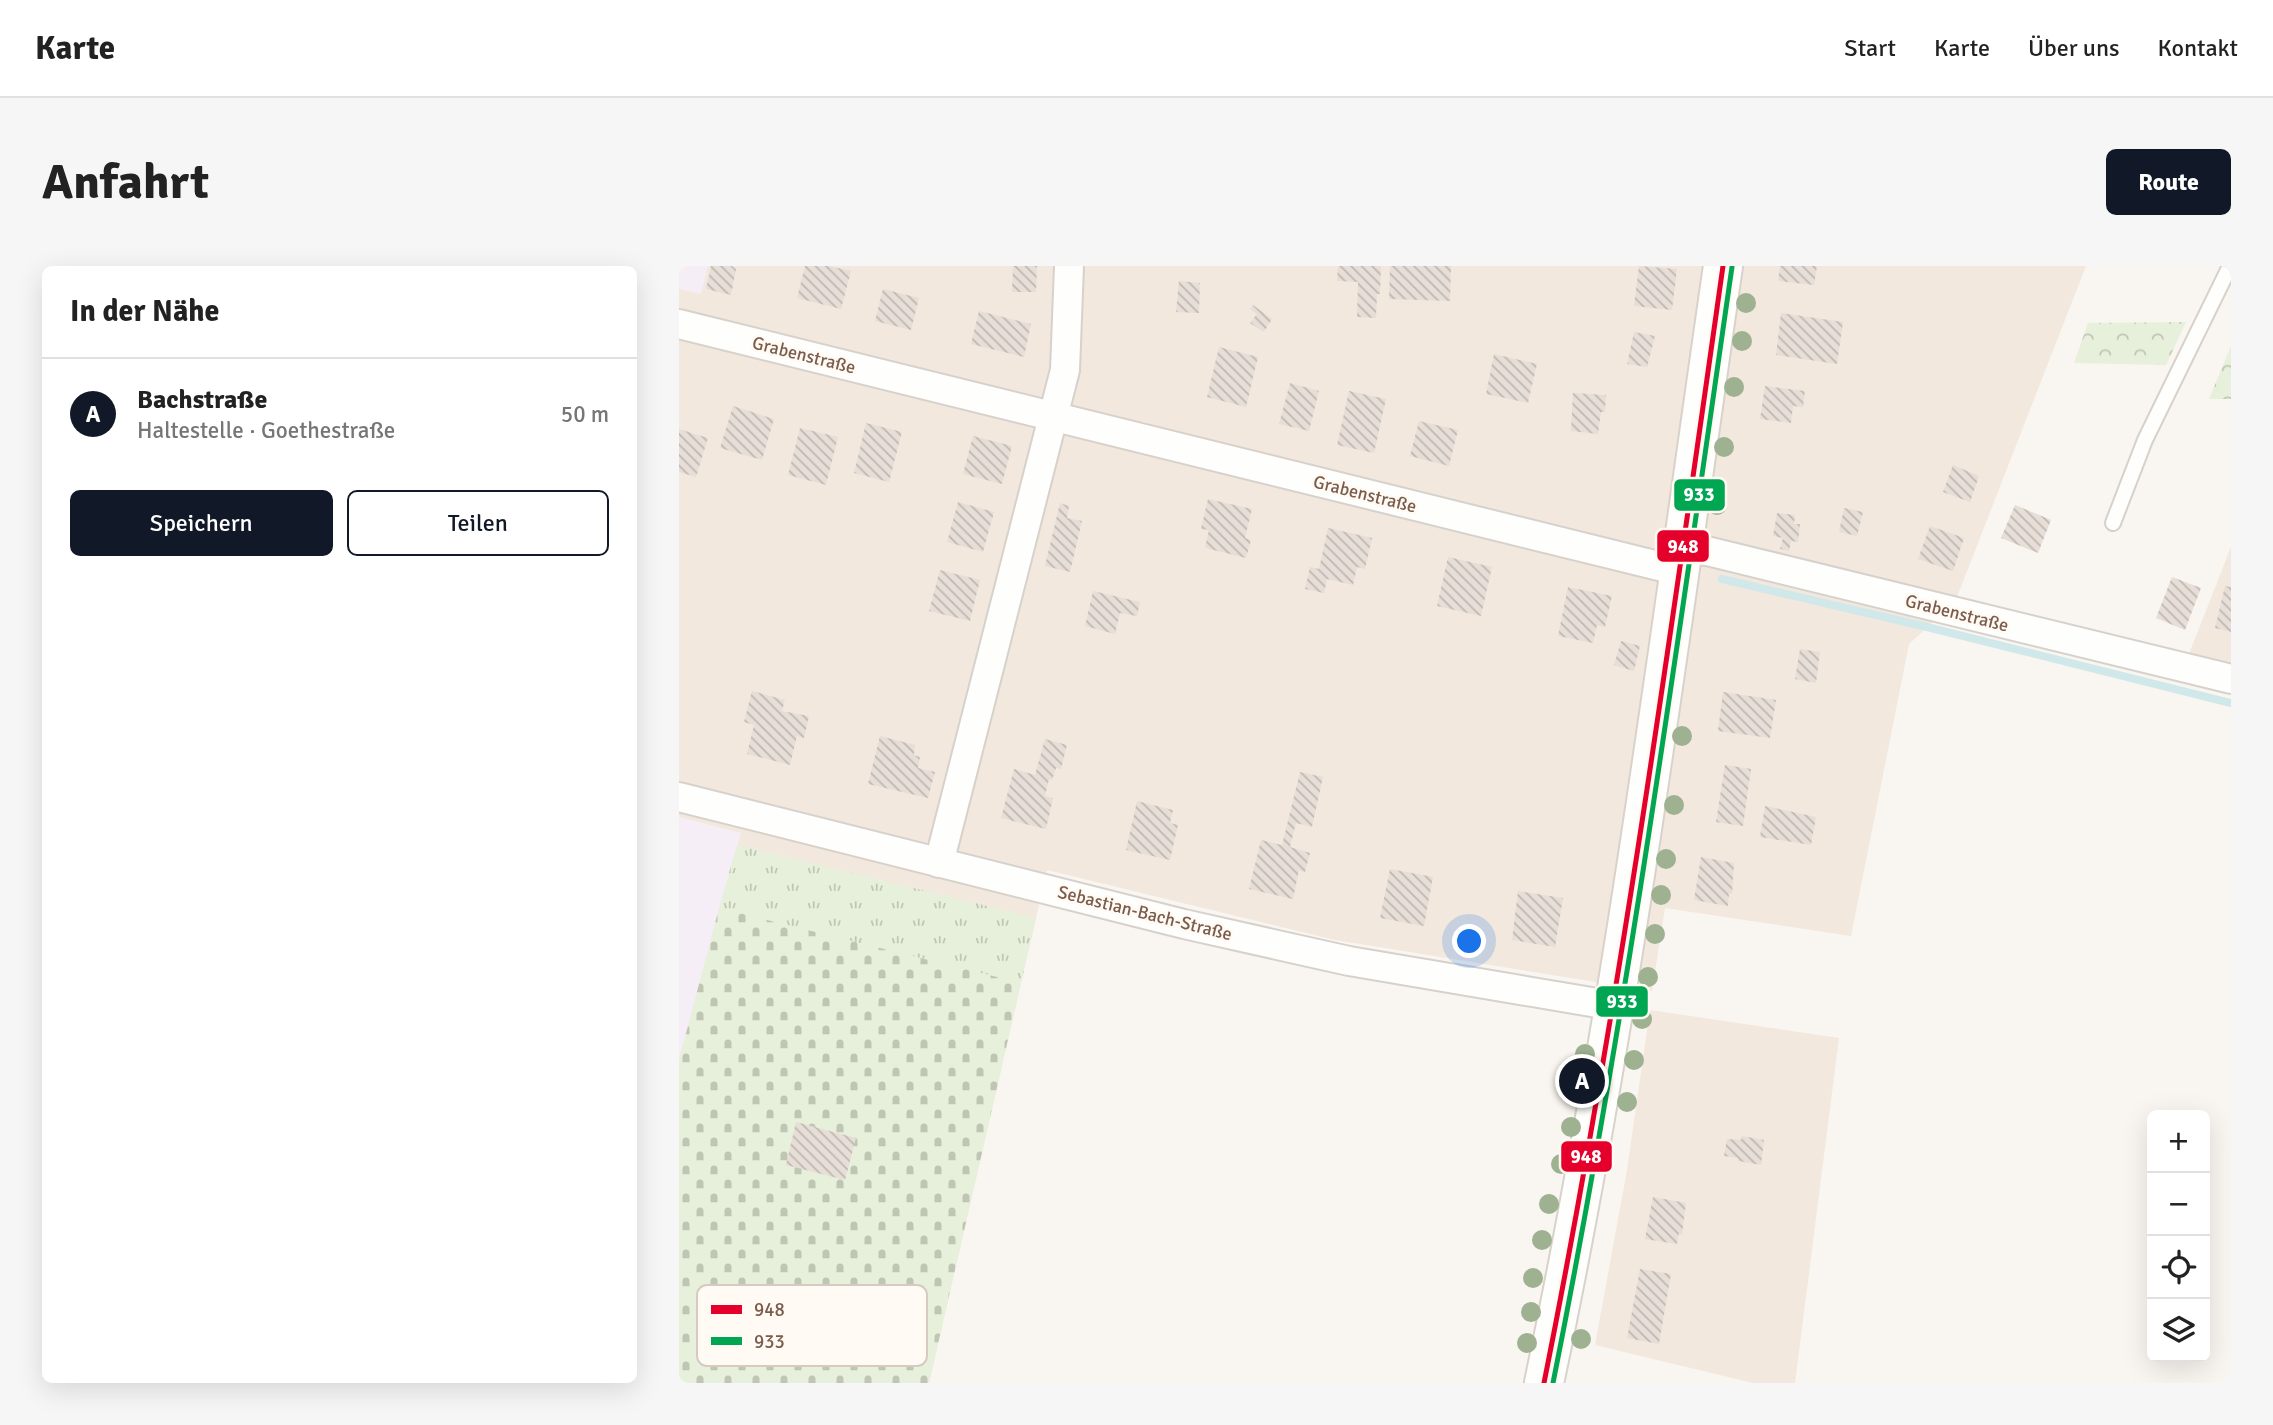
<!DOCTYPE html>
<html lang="de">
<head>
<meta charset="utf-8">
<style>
  :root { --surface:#fff; --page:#f6f6f6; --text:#222; --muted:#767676; --line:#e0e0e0; --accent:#111827 }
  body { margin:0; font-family:Signika,sans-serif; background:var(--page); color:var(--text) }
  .controls { position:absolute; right:21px; bottom:21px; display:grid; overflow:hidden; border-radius:10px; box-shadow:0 7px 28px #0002 }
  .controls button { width:63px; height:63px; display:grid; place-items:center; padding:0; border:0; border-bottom:2px solid var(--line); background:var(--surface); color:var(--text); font:35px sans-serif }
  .you { position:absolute; left:791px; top:676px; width:24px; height:24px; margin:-18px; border:5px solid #fff; border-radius:50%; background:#1a73e8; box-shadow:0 0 0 10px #1a73e833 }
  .badge { display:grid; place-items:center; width:46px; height:46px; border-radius:50%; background:var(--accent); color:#fff; font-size:23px; font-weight:700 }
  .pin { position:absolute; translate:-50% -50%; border:4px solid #fff; box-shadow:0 2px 7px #0006 }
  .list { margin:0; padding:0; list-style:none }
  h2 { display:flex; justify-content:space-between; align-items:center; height:91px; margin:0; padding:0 28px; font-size:30px }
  h2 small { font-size:23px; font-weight:400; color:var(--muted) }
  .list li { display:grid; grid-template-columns:46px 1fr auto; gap:21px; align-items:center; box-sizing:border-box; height:112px; padding:0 28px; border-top:2px solid var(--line) }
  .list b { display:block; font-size:26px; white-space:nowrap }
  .list p { margin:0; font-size:23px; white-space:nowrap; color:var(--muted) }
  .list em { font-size:23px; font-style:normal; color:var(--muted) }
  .actions { display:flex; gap:14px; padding:21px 28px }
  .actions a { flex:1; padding:16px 0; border:2px solid var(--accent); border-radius:10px; text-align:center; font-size:24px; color:var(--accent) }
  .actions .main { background:var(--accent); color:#fff }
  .icon { flex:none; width:38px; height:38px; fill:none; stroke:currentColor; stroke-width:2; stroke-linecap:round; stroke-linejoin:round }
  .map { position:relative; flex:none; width:1552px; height:1117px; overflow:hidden; border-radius:10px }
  header { display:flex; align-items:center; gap:42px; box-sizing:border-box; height:98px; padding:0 35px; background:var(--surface); border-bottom:2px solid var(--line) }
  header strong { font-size:33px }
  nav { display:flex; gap:38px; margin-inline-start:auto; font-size:24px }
  .intro { display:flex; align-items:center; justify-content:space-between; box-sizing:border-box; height:168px; padding:0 42px }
  h1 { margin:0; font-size:49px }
  .button { padding:18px 32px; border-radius:10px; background:var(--accent); color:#fff; font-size:24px; font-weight:700 }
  main { display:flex; gap:42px; padding:0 42px }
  aside { flex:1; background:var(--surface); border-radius:10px; box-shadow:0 7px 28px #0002 }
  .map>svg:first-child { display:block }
  .residential { fill:#f2e8de }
  .education { fill:#f6eef6 }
  .grass { fill:url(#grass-tufts) }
  .cemetery { fill:url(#cemetery-stones) }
  .park { fill:url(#park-crowns) }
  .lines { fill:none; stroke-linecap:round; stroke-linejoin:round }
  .stream { stroke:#d0e8ea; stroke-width:8 }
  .building { fill:url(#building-back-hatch) }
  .lane-casing { stroke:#d7d1cb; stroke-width:18 }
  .street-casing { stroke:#d7d1cb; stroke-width:32 }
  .secondary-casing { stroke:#d9d2cb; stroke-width:42 }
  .lane { stroke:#fefefd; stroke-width:14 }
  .street { stroke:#fefefd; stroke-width:28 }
  .secondary { stroke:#fefefd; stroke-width:38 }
  .bus-1-casing { stroke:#fffaf3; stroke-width:10 }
  .bus-2-casing { stroke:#fffaf3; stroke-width:10 }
  .bus-1 { stroke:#e4002b; stroke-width:5 }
  .bus-2 { stroke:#00a651; stroke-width:5 }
  .tree { fill:#9eb190 }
  .labels { text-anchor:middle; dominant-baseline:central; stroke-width:5; stroke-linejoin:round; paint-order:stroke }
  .street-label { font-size:18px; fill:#7a5c4d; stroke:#fffaf3 }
  .key { fill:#fffaf3; stroke:#d7cbc1; stroke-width:2 }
  .key-label { font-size:19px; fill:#7a5c4d }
  .line-badge { stroke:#fffaf3; stroke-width:2.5 }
  .badge-label { font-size:19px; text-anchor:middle; font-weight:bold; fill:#fff }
</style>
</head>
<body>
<header>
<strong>Karte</strong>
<nav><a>Start</a><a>Karte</a><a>Über uns</a><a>Kontakt</a></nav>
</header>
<div class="intro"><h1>Anfahrt</h1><a class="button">Route</a></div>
<main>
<aside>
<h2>In der Nähe<small></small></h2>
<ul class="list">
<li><span class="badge">A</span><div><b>Bachstraße</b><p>Haltestelle · Goethestraße</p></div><em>50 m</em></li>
</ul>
<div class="actions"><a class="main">Speichern</a><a>Teilen</a></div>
</aside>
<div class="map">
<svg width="1552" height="1117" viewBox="0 0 1552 1117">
  <defs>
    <pattern id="grass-tufts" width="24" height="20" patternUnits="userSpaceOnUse" patternTransform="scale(1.75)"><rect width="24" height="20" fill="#e7f0db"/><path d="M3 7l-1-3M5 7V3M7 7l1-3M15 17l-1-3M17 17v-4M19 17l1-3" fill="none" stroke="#c0c6b4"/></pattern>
    <pattern id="cemetery-stones" width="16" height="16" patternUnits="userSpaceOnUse" patternTransform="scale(1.75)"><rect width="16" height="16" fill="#e7f0db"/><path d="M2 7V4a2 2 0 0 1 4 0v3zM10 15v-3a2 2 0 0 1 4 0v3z" fill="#c0c6b4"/></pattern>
    <pattern id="park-crowns" width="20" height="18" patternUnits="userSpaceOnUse" patternTransform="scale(1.75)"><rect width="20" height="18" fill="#e7f0db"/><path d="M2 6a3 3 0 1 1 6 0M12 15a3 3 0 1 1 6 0" fill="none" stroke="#c0c6b4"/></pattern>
    <pattern id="building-back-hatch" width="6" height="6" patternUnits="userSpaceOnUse" patternTransform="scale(1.75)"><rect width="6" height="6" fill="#e6ded7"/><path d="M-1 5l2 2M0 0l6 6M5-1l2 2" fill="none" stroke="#bfb7b1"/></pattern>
  </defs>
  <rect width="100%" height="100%" fill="#f9f5f0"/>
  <g class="residential">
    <polygon points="0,0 1407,0 1276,336 1230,378 1172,670 986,642 973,725 656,674 368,604 250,1117 0,1117"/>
    <polygon points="1552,281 1552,404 1508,393"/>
    <polygon points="971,744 1160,772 1116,1117 1074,1117 916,1079 948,904"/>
  </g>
  <g class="education">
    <polygon points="0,0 29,0 22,28 0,23"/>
    <polygon points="0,551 62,567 0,794"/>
  </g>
  <polygon class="grass" points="58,579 357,652 342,717 40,642"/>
  <polygon class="cemetery" points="40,642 342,717 250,1117 0,1117 0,794"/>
  <g class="park">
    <polygon points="1507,56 1487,99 1395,97 1409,57"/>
    <polygon points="1552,80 1552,133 1530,133"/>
  </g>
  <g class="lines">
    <polyline class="stream" points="1043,313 1248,361 1552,437"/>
  </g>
  <g class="building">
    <polygon points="32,0 53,0 57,3 52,29 27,23"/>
    <polygon points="126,0 150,0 172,5 162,43 118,32"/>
    <polygon points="334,0 358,0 357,26 333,26"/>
    <polygon points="659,0 702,0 701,28 698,28 697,52 678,51 679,16 658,15"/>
    <polygon points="711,0 772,0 771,35 710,33"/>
    <polygon points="960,0 998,3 993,44 955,40"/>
    <polygon points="1101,0 1138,0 1135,19 1099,15"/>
    <polygon points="500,15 521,17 520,47 497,46"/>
    <polygon points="204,23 240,32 232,64 196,55"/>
    <polygon points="574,39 593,53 585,66 571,57 578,48 571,43"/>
    <polygon points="300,45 352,58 345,91 292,78"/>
    <polygon points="1102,47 1164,56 1158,98 1097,89"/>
    <polygon points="955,66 976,70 968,101 948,98"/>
    <polygon points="540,81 579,91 567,141 528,131"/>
    <polygon points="815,88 858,98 849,137 807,128"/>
    <polygon points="611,117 640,125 630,165 600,158"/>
    <polygon points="1086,120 1126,125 1124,141 1114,140 1112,157 1081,153"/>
    <polygon points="670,125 707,133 695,187 658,179"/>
    <polygon points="894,127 927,129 926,146 922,146 919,168 892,165"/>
    <polygon points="54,140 95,153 83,194 41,182"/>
    <polygon points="740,155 779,164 770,200 731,190"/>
    <polygon points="187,157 223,166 210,216 175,207"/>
    <polygon points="121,162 159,171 147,219 109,209"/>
    <polygon points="0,163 29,172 17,211 0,206"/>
    <polygon points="294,170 333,180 323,218 284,208"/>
    <polygon points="1274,199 1300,210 1291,236 1264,226"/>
    <polygon points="529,233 573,243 566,272 572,274 567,292 526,282 530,264 522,263"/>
    <polygon points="279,236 315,246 304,286 268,276"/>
    <polygon points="381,237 390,240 388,252 403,255 391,306 366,300"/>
    <polygon points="1336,239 1372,254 1359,287 1322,272"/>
    <polygon points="1165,242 1184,246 1178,270 1160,266"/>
    <polygon points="1098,247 1116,249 1115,258 1121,258 1119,276 1112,275 1110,285 1101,283 1104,272 1094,270"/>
    <polygon points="1251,260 1285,272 1274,305 1239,293"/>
    <polygon points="649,262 693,272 686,303 678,301 674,319 648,313 645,327 626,323 631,301 640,303"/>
    <polygon points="769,291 813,301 802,350 758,340"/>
    <polygon points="261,304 301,314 291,355 250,345"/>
    <polygon points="1493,311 1522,322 1506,364 1477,352"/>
    <polygon points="1546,320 1552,321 1552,366 1536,362"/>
    <polygon points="889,321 933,330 926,361 918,359 914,377 879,370"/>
    <polygon points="414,325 461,336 458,350 441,347 436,368 406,360"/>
    <polygon points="942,375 961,380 955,405 935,399"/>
    <polygon points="1121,383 1141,386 1137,417 1116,413"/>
    <polygon points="73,425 106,434 103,445 130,450 125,472 118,470 111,499 68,488 75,459 65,456"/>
    <polygon points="1044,426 1097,434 1091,472 1039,465"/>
    <polygon points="201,470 236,479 235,489 241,491 239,502 256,506 249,532 189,518"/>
    <polygon points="366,473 388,479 382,503 377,502 373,514 370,513 366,530 374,532 367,563 322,552 335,503 356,509"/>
    <polygon points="1046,499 1072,503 1064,560 1037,556"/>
    <polygon points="621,506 644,511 633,561 617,557 611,581 631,587 626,606 620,604 614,633 570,623 582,574 603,579"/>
    <polygon points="458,535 494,544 491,557 499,559 491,594 447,584"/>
    <polygon points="1086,540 1137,551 1132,579 1081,571"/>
    <polygon points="1022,591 1055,597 1053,628 1050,627 1049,640 1015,634"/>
    <polygon points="711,603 754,611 745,660 701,652"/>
    <polygon points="839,625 884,632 876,681 833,674"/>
    <polygon points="117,856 177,872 166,914 107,899"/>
    <polygon points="1063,870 1085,874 1082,899 1059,895 1059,892 1045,890 1048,873 1062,874"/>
    <polygon points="974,931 1007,937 1003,969 1000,967 998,978 966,973"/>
    <polygon points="961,1003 992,1008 980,1078 948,1072"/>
  </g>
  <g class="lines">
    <defs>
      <polyline id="lane" points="1434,257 1466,174 1551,0"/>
      <g id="street">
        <polyline points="0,58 1000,305"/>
        <polyline points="1003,282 1028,285 1552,413"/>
        <polyline points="0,531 505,658 670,695 936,740"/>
        <polyline points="260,597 386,104 390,0"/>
      </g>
      <path id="secondary" d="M865,1117C943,748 990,373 1044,0"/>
    </defs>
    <use href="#lane" class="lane-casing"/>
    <use href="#street" class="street-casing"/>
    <use href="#secondary" class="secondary-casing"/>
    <use href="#lane" class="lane"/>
    <use href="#street" class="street"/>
    <use href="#secondary" class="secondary"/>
    <defs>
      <path id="bus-1" d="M865,1117C939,747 991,374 1044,0"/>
      <path id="bus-2" d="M874,1117C948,747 999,374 1053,1"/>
    </defs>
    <use href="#bus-1" class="bus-1-casing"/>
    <use href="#bus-2" class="bus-2-casing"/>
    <use href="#bus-1" class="bus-1"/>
    <use href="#bus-2" class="bus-2"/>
  </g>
  <g class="tree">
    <circle cx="1067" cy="37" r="10"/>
    <circle cx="1063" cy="75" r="10"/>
    <circle cx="1055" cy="121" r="10"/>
    <circle cx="1045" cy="181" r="10"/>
    <circle cx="1038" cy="239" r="10"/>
    <circle cx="1003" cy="470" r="10"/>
    <circle cx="995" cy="539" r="10"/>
    <circle cx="987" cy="593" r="10"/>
    <circle cx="982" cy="629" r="10"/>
    <circle cx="976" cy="668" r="10"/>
    <circle cx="969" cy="711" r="10"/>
    <circle cx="963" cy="753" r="10"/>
    <circle cx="906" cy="788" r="10"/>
    <circle cx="955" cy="794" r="10"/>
    <circle cx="899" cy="824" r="10"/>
    <circle cx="948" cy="836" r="10"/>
    <circle cx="892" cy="861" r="10"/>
    <circle cx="882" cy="898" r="10"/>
    <circle cx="870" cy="938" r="10"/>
    <circle cx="863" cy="974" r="10"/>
    <circle cx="854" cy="1012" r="10"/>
    <circle cx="852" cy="1046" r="10"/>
    <circle cx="902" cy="1073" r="10"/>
    <circle cx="848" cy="1077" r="10"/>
  </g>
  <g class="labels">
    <g class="street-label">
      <text transform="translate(125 89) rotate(14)">Grabenstraße</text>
      <text transform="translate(686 228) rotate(14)">Grabenstraße</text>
      <text transform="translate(1278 347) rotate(14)">Grabenstraße</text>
      <text transform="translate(466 647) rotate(14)">Sebastian-Bach-Straße</text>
    </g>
  </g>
  <rect x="18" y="1019" width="230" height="81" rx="10" class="key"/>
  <rect x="32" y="1039" width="31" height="9" fill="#e4002b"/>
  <rect x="32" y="1071" width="31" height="8" fill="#00a651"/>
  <g class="key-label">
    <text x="75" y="1050">948</text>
    <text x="75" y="1082">933</text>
  </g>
  <g class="line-badge">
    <rect x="994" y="212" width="53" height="34" rx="7" fill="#00a651"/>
    <rect x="977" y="263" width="54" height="34" rx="7" fill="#e4002b"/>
    <rect x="916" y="719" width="54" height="33" rx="7" fill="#00a651"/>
    <rect x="881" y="874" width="53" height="33" rx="7" fill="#e4002b"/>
  </g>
  <g class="badge-label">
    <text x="1020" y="235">933</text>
    <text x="1004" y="287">948</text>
    <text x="943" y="742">933</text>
    <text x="907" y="897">948</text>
  </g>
</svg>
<div class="controls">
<button>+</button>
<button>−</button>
<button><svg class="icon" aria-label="locate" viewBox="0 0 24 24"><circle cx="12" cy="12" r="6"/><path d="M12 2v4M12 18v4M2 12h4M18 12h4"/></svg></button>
<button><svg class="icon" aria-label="layers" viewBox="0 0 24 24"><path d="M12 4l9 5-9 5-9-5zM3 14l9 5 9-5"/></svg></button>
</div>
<div class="you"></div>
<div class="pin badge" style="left:903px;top:815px">A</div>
</div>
</main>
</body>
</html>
